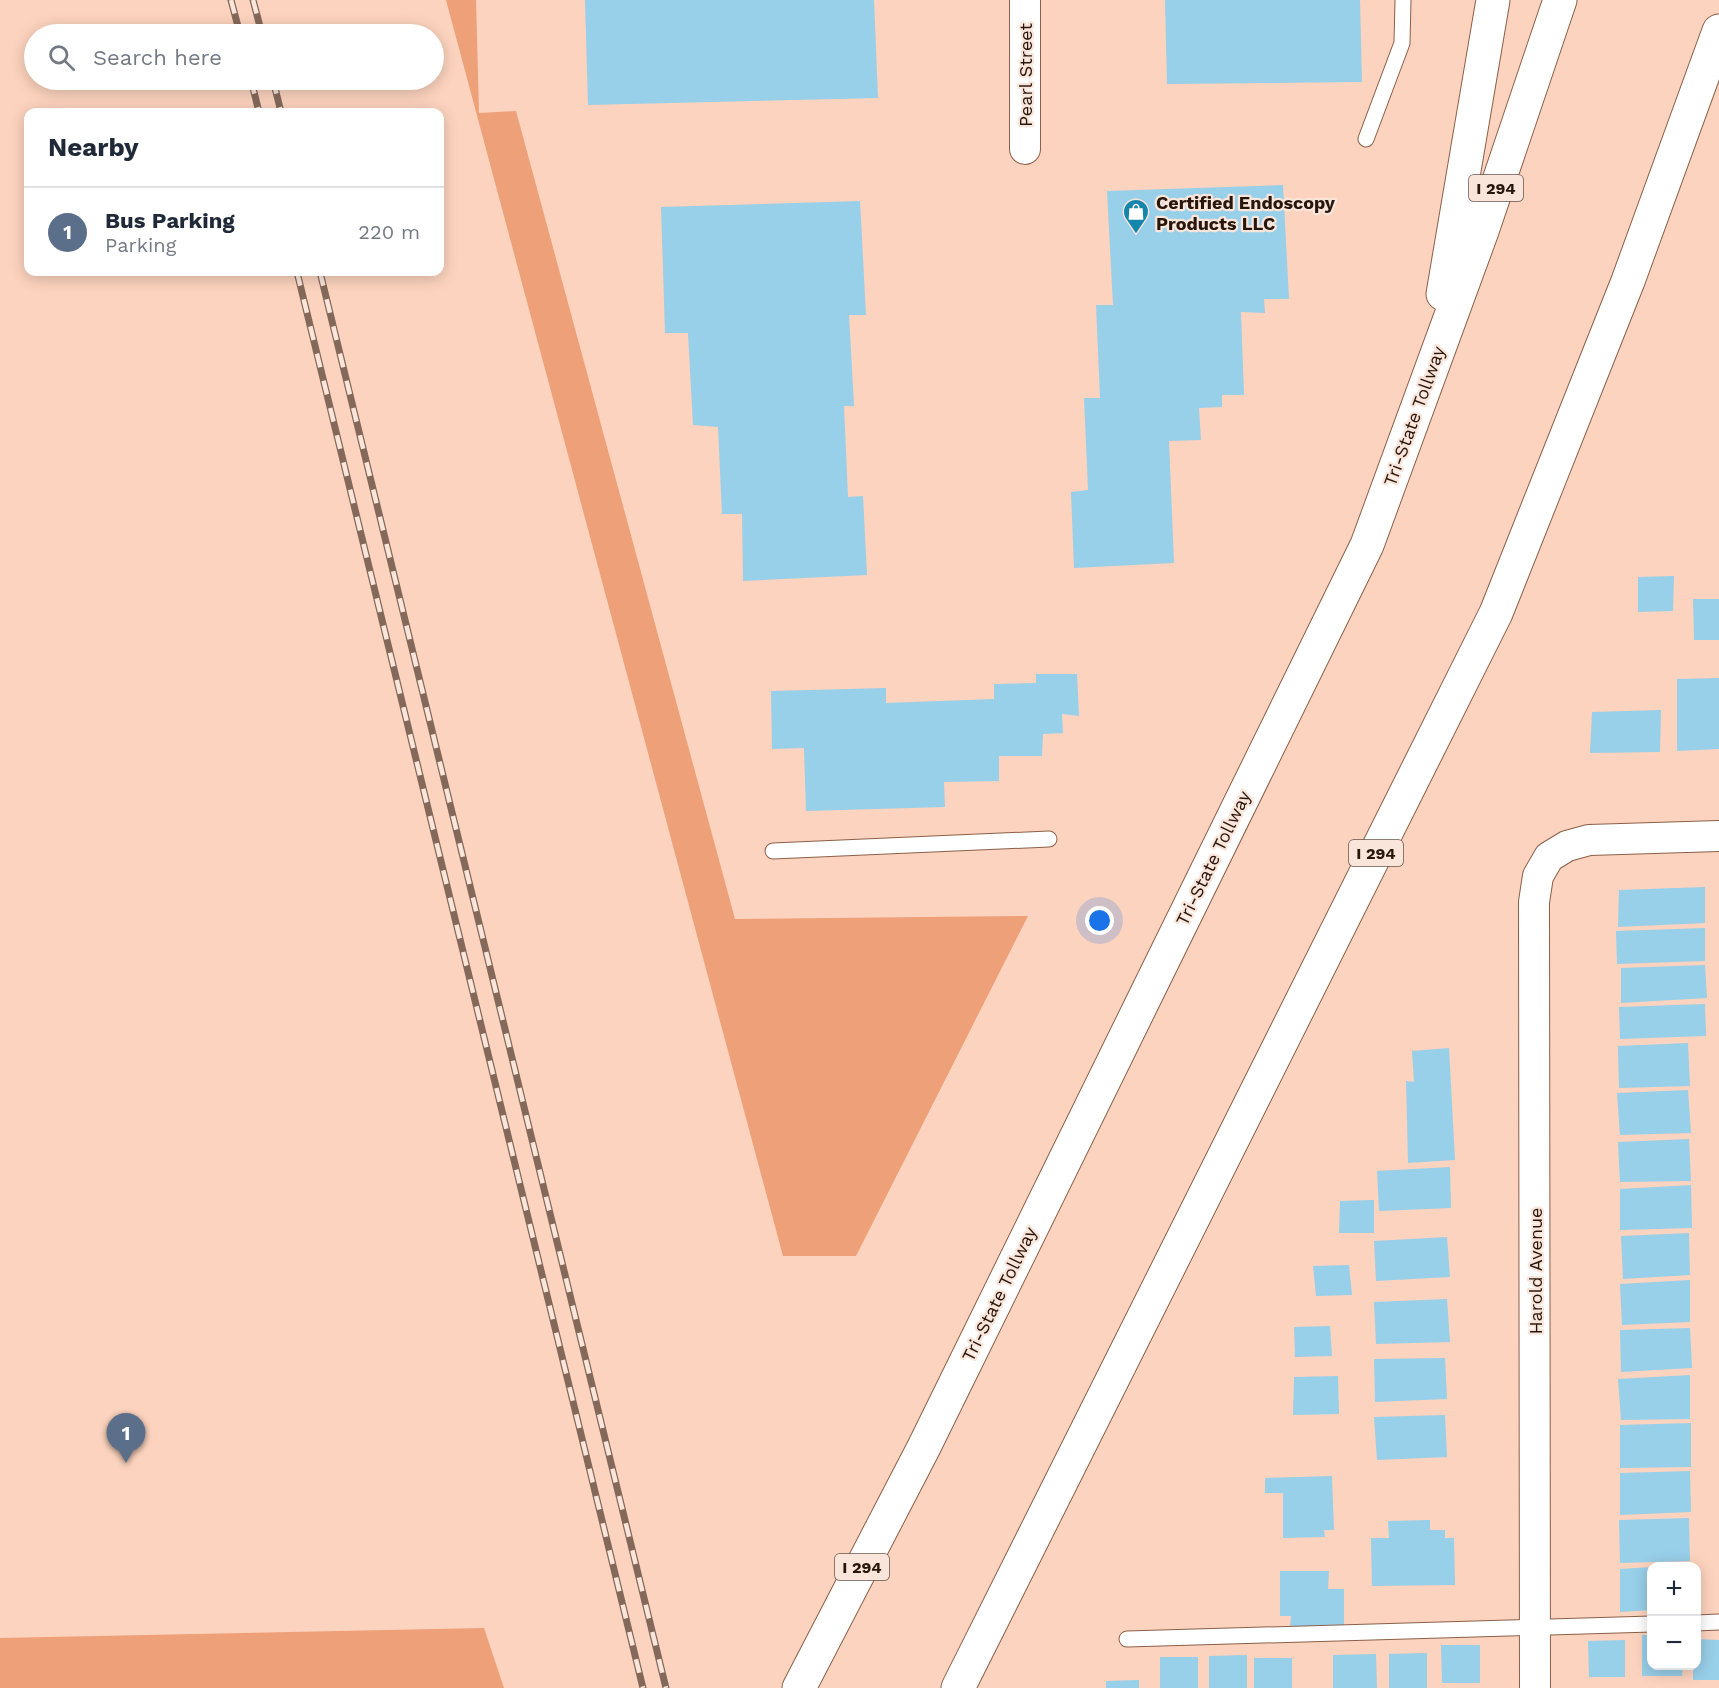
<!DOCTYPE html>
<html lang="en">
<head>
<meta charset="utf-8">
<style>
  :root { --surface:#fff; --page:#f6f6f7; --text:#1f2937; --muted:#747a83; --line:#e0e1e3; --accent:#1585ac }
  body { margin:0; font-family:"Work Sans",sans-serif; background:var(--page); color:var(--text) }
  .controls { position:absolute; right:18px; bottom:18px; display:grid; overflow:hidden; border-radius:12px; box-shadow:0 3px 15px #0003 }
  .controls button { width:54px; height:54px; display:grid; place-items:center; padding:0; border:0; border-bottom:2px solid var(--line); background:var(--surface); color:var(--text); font:30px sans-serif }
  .you { position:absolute; left:1100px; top:921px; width:21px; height:21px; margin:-15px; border:4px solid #fff; border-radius:50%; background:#1a73e8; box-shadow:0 0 0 9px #1a73e833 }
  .badge { display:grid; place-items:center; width:39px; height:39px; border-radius:50%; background:var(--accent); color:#fff; font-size:20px; font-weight:700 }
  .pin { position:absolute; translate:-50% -50px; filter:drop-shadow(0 2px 3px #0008) }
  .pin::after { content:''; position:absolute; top:32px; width:21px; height:18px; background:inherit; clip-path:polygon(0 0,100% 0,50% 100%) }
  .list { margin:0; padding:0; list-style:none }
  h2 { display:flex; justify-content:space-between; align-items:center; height:78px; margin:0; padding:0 24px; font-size:26px }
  h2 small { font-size:20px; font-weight:400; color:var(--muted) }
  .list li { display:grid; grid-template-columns:39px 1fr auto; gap:18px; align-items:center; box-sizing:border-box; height:90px; padding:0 24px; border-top:2px solid var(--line) }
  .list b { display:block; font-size:22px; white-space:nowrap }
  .list p { margin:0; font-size:20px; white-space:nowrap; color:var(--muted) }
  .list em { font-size:20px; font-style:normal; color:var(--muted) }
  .icon { flex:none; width:33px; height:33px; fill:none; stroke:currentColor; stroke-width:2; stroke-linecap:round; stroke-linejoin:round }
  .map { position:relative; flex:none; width:1719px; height:1688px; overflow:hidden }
  .search { position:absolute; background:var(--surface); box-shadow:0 3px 15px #0003; left:24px; top:24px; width:420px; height:66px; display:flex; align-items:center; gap:15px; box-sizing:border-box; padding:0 21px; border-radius:33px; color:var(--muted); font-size:22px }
  .panel { position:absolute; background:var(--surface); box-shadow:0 3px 15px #0003; left:24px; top:108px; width:420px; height:168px; border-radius:12px }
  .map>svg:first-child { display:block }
  .green { fill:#eea078 }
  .building { fill:#98cfe9 }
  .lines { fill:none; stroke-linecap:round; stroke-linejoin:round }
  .lane-casing { stroke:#8b5f49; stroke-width:17 }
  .street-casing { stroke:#8b5f49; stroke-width:32 }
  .highway-casing { stroke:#8b5f49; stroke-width:35 }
  .lane { stroke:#fff; stroke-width:15 }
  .street { stroke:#fff; stroke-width:30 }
  .highway { stroke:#fff; stroke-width:33 }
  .rail-casing { stroke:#84695a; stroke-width:7 }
  .rail { stroke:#fae5db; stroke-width:4.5; stroke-dasharray:14; stroke-linecap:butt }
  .labels { text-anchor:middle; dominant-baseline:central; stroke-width:4.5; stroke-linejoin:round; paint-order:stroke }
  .shield { fill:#fae5db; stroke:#66544a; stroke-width:1.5 }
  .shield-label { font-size:16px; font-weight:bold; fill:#27160c }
  .street-label { font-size:18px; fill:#27160c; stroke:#fae5db }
  .poi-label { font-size:18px; font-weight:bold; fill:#27160c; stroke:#fae5db; text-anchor:start }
</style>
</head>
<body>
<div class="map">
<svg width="1719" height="1688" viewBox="0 0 1719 1688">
  <rect width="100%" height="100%" fill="#fcd3be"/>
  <g class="green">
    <polygon points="446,0 476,0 479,113 516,111 735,919 1028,916 856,1256 783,1256"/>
    <polygon points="484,1628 504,1688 0,1688 0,1638"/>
  </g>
  <g class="building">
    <polygon points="585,0 874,0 878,98 588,105"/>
    <polygon points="1165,0 1360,0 1362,82 1167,84"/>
    <polygon points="1283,185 1289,299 1264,299 1265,313 1241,312 1244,395 1222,395 1222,407 1199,408 1201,440 1169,441 1174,563 1074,568 1071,492 1088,490 1084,398 1100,398 1096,305 1113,305 1107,191"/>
    <polygon points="860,201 866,315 849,315 854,406 844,406 848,497 863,496 867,575 743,581 742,514 722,514 718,427 693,425 688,333 665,333 661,207"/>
    <polygon points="1674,576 1673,611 1638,612 1638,577"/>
    <polygon points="1693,599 1719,599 1719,640 1694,640"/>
    <polygon points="1036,674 1077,674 1079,716 1062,714 1063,733 1043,734 1042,756 999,756 999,781 944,782 945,807 806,811 804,748 772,749 771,691 886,688 886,703 994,699 994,684 1036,683"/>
    <polygon points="1719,678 1719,749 1677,751 1677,679"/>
    <polygon points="1661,710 1660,752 1590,753 1592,712"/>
    <polygon points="1705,887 1705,923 1618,927 1619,890"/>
    <polygon points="1705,928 1705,961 1617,964 1616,931"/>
    <polygon points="1705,965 1707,998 1621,1003 1621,968"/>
    <polygon points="1705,1004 1706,1036 1620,1039 1619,1007"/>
    <polygon points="1688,1043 1690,1086 1619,1088 1618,1046"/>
    <polygon points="1449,1048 1455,1160 1408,1163 1406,1081 1414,1082 1412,1051"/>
    <polygon points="1688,1090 1691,1133 1620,1135 1617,1093"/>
    <polygon points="1689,1139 1691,1181 1620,1182 1618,1142"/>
    <polygon points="1450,1167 1451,1208 1379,1211 1377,1171"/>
    <polygon points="1691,1185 1692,1228 1620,1230 1620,1189"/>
    <polygon points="1374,1200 1374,1233 1339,1233 1340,1201"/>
    <polygon points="1689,1233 1690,1275 1623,1279 1621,1236"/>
    <polygon points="1447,1237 1450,1277 1376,1281 1374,1241"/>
    <polygon points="1349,1265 1352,1295 1316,1296 1313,1266"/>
    <polygon points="1690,1280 1690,1322 1622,1325 1620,1284"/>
    <polygon points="1447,1299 1450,1342 1376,1344 1374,1302"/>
    <polygon points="1330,1326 1332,1356 1295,1357 1294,1327"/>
    <polygon points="1690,1328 1692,1368 1621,1372 1620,1330"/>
    <polygon points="1445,1358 1447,1399 1375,1402 1374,1359"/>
    <polygon points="1690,1375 1690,1419 1621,1420 1618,1379"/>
    <polygon points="1338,1376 1339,1414 1293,1415 1294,1377"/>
    <polygon points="1445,1415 1447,1457 1377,1460 1374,1417"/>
    <polygon points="1691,1423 1691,1467 1620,1468 1620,1425"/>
    <polygon points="1690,1471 1691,1512 1620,1515 1620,1473"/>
    <polygon points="1332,1476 1334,1530 1324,1530 1325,1537 1283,1538 1283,1493 1265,1493 1265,1478"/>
    <polygon points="1689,1518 1690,1561 1620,1563 1619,1520"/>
    <polygon points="1430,1520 1430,1530 1445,1530 1445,1538 1454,1538 1455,1585 1372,1586 1371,1538 1389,1538 1388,1521"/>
    <polygon points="1652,1567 1652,1610 1620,1612 1620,1569"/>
    <polygon points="1280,1571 1329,1571 1328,1589 1344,1589 1344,1626 1290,1628 1291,1616 1280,1616"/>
    <polygon points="1642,1635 1652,1635 1652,1666 1683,1666 1682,1676 1642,1676"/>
    <polygon points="1696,1639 1719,1640 1719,1680 1693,1680 1693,1666 1696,1666"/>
    <polygon points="1625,1640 1625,1677 1589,1677 1588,1641"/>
    <polygon points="1441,1645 1480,1645 1480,1683 1442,1683"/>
    <polygon points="1427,1653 1427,1688 1389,1688 1389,1654"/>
    <polygon points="1376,1654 1377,1688 1333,1688 1333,1655"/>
    <polygon points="1247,1655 1247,1688 1209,1688 1209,1656"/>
    <rect x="1160" y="1657" width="38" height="31"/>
    <rect x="1254" y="1658" width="38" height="30"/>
    <polygon points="1139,1680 1139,1688 1106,1688 1106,1681"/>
  </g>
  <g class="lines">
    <defs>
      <g id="lane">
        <polyline points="1366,139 1402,43 1403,0"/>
        <polyline points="773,851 1049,839"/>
        <polyline points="1696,1623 1719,1622"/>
        <polyline points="1127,1639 1652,1624"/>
      </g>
      <g id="street">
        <polyline points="1025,0 1025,149"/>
        <polyline points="1535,1688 1534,902 1538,876 1549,857 1567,846 1589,840 1719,836"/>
      </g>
      <g id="highway">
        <polyline points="1443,294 1493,0"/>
        <polyline points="799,1688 924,1447 1367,545 1482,231 1560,0"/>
        <polyline points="958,1688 1496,613 1628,281 1719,31"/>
      </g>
    </defs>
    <use href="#lane" class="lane-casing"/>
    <use href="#street" class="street-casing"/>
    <use href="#highway" class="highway-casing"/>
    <use href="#lane" class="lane"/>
    <use href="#street" class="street"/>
    <use href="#highway" class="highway"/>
    <defs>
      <g id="rail">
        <polyline points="231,0 240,34"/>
        <polyline points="253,0 262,34"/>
        <polyline points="251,80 259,112"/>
        <polyline points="273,80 281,112"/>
        <polyline points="297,272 643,1688"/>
        <polyline points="320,272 666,1688"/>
      </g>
    </defs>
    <use href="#rail" class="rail-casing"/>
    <use href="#rail" class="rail"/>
  </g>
  <defs>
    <symbol id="shop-pin" viewBox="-11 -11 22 30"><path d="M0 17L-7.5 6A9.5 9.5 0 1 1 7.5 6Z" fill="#1585ac" stroke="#fae5db"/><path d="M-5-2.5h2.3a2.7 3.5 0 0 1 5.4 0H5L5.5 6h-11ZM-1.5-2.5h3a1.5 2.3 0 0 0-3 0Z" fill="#fff"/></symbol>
  </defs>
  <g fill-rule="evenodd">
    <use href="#shop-pin" x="1121" y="197" width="30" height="40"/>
  </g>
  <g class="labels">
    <g class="shield">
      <rect x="1469" y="175" width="54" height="26" rx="4.5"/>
      <rect x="1349" y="840" width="54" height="26" rx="4.5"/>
      <rect x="835" y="1554" width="54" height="26" rx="4.5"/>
    </g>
    <g class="shield-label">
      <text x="1496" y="188">I 294</text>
      <text x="1376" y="853">I 294</text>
      <text x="862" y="1567">I 294</text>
    </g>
    <g class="street-label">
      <text transform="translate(1025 75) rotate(-90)">Pearl Street</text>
      <text transform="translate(1414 416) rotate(-70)">Tri-State Tollway</text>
      <text transform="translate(1213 858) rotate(-64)">Tri-State Tollway</text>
      <text transform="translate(1535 1271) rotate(-90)">Harold Avenue</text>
      <text transform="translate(999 1294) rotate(-64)">Tri-State Tollway</text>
    </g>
    <g class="poi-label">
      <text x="1156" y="202">Certified Endoscopy<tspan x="1156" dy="21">Products LLC</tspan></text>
    </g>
  </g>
</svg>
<div class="controls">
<button>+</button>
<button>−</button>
</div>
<div class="you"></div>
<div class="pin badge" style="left:126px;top:1463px;background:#5c6f8a">1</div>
<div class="search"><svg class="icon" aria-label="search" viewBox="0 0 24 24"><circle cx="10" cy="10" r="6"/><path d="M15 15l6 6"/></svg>Search here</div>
<section class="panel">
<h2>Nearby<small></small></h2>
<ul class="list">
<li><span class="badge" style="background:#5c6f8a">1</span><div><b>Bus Parking</b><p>Parking</p></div><em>220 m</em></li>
</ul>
</section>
</div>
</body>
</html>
